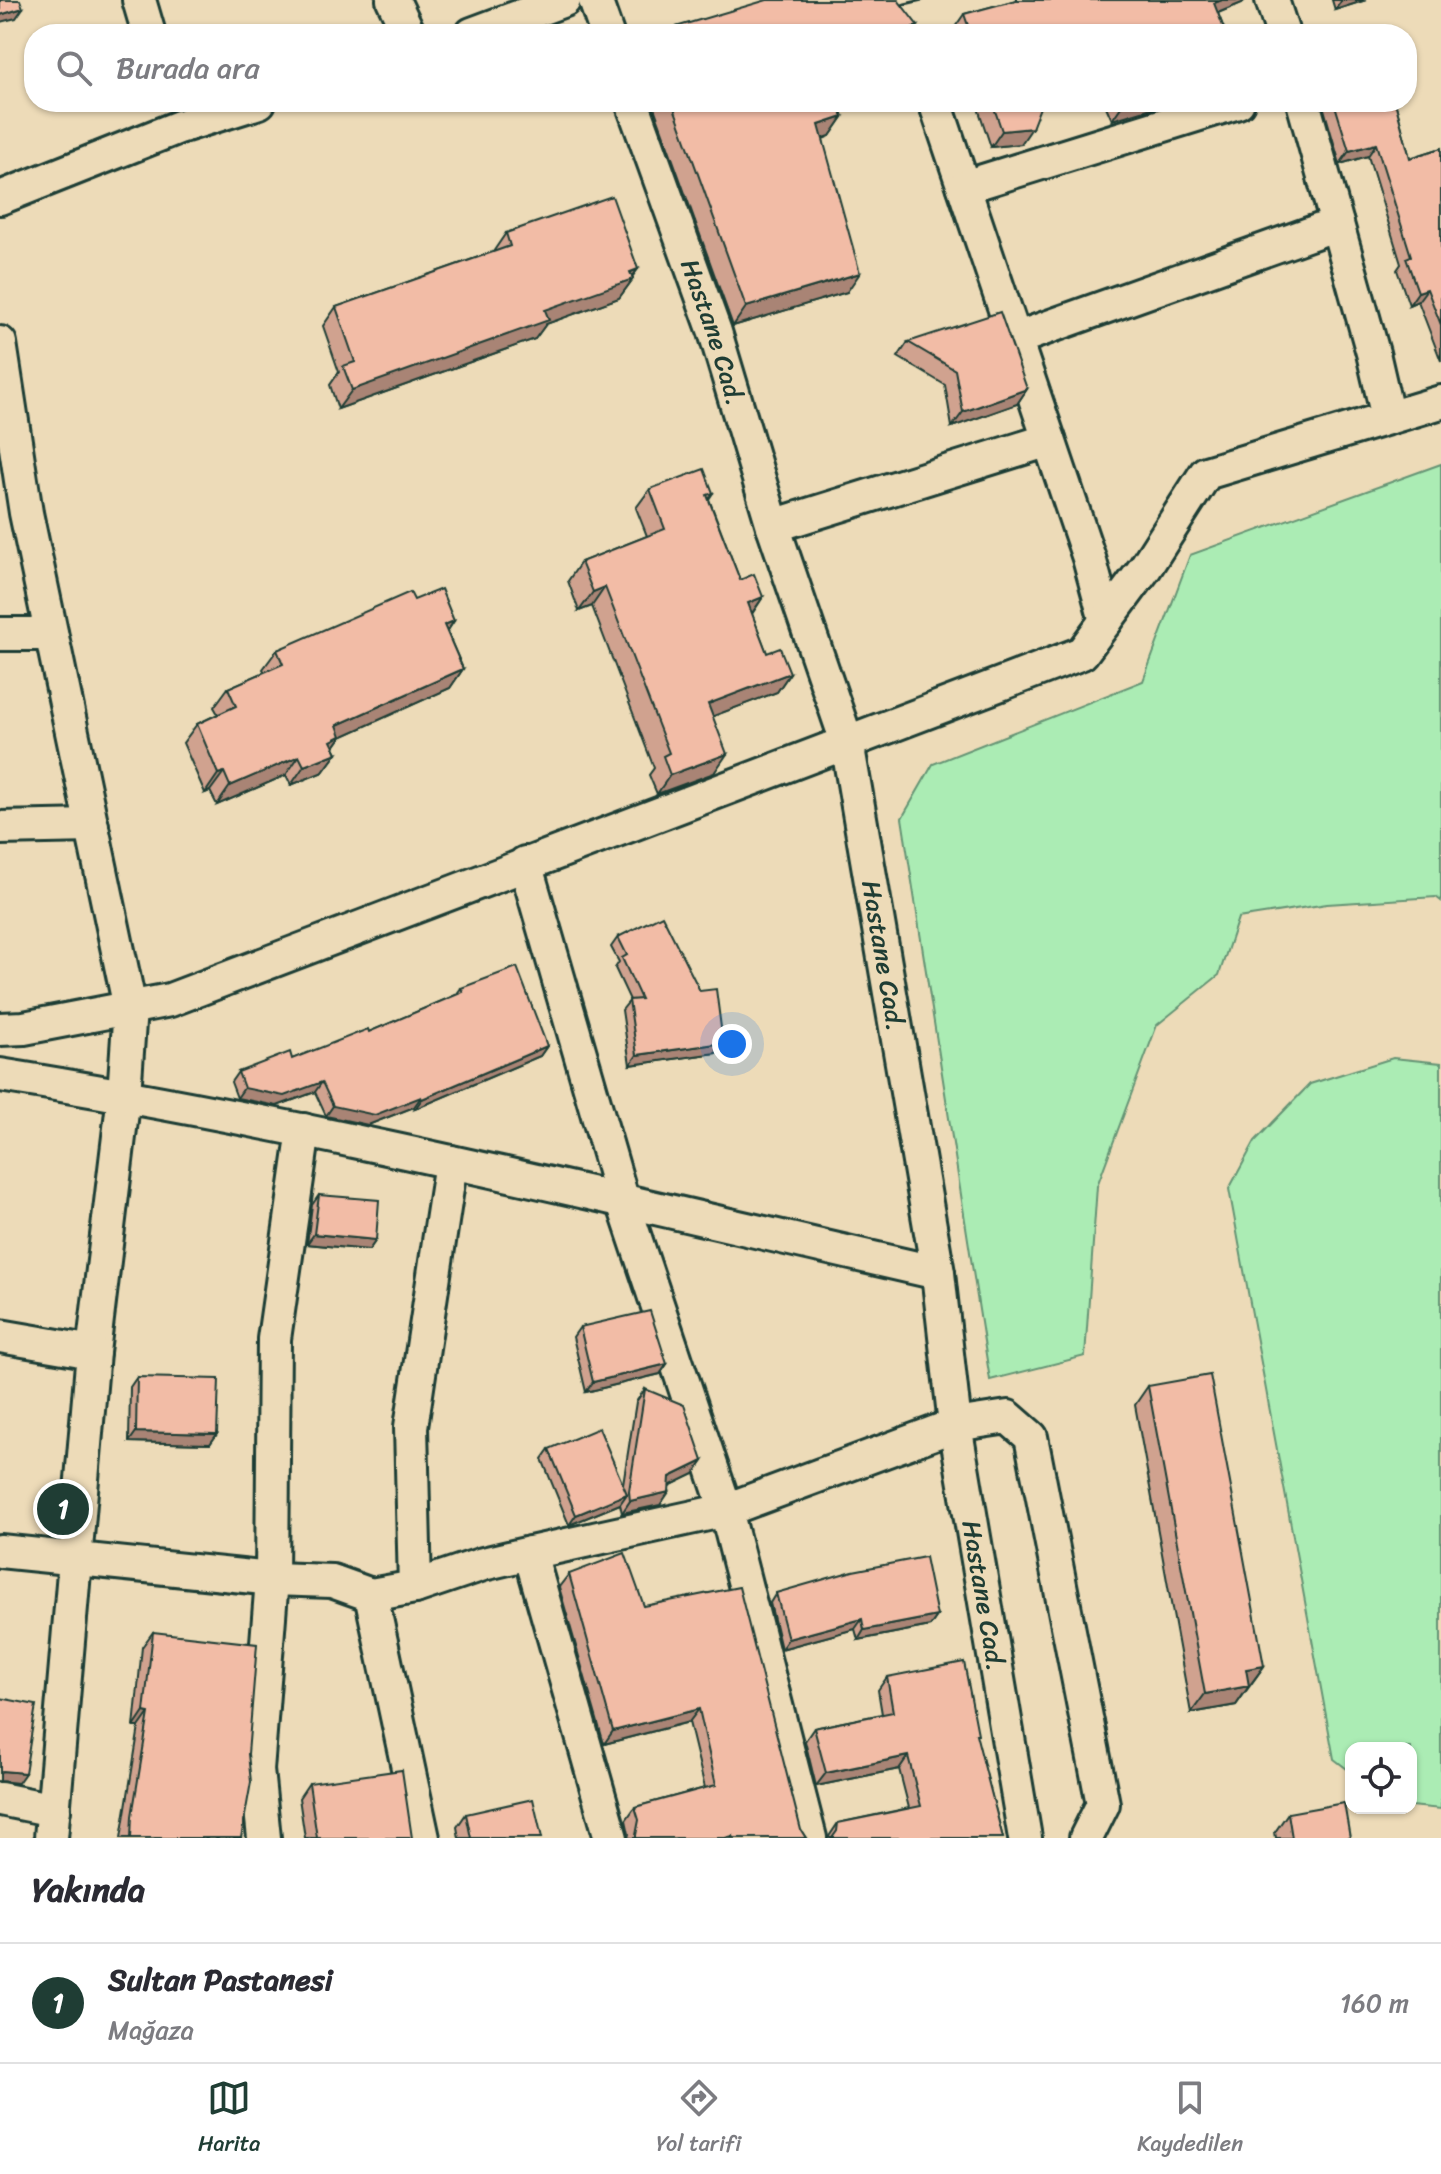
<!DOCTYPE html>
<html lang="tr">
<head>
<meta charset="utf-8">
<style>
  :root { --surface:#fff; --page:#f7f7f7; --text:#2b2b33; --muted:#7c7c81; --line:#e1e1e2; --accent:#1f3d34 }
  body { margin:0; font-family:Sriracha,sans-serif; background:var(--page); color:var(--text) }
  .controls { position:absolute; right:24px; bottom:24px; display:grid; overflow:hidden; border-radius:16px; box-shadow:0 2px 6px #0004 }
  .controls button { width:72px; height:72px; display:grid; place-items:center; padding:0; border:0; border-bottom:2px solid var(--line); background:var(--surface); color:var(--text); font:40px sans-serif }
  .you { position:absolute; left:732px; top:1044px; width:28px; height:28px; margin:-20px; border:6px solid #fff; border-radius:50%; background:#1a73e8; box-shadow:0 0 0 12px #1a73e833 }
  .badge { display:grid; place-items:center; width:52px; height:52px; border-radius:50%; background:var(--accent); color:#fff; font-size:26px; font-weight:700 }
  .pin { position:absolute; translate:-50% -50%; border:4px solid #fff; box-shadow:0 2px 8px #0006 }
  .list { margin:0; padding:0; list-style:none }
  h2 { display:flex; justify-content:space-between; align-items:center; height:104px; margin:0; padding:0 32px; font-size:34px }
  h2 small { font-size:26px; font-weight:400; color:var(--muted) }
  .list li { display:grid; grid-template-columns:52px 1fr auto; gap:24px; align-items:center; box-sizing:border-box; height:120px; padding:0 32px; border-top:2px solid var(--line) }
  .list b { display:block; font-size:30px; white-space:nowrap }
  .list p { margin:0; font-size:26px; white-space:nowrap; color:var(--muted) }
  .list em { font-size:26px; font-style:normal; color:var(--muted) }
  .icon { flex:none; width:44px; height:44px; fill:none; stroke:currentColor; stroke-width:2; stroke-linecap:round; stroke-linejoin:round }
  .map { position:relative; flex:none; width:1441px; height:1838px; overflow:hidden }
  .search { position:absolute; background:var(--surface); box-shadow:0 2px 6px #0004; left:24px; right:24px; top:24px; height:88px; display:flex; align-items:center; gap:20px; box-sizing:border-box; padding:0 28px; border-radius:32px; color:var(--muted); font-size:30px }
  .sheet { height:224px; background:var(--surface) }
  nav { display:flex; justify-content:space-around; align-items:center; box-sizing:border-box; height:112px; border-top:2px solid var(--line); background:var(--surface); font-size:22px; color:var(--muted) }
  nav a { display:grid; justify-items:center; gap:4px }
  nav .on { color:var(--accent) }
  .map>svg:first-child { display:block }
  .green { fill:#abecb4; stroke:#659474; stroke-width:2 }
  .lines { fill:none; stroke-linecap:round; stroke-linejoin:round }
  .minor-casing { stroke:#1f3d34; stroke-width:38 }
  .minor { stroke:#eddbb8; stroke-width:32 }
  .wall { fill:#d0a28f; stroke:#1f3d34; stroke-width:2 }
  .shaded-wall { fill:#a98474; stroke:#1f3d34; stroke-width:2 }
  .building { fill:#f2bca6; stroke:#1f3d34; stroke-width:2 }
  .labels { text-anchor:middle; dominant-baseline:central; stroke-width:6; stroke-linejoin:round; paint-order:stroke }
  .street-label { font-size:26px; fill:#1f3d34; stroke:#eddbb8 }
</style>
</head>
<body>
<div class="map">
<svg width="1441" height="1838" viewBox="0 0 1441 1838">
  <rect width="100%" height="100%" fill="#eddbb8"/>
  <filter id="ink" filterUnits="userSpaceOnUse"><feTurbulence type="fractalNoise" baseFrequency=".0125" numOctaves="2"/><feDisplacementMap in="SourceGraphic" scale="16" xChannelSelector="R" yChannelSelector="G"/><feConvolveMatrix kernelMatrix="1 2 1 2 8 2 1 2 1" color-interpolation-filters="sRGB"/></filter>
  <g filter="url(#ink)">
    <g class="green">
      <polygon points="1441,464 1441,901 1436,897 1327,904 1238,918 1219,975 1157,1025 1097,1186 1085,1356 990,1380 902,818 933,764 1143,681 1190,555"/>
      <polygon points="1393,1058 1441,1063 1441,1809 1411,1806 1411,1748 1351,1748 1351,1772 1334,1759 1229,1189 1255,1141 1310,1084"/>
    </g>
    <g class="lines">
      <defs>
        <g id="minor">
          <polyline points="139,0 149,34"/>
          <polyline points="393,0 409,34"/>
          <polyline points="595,0 607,34"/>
          <polyline points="1272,0 1283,34"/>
          <polyline points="909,21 999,0"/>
          <polyline points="472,34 564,0"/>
          <path id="s1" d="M632,102L715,332L773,526L847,742L938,1273L955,1425L1025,1838"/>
          <polyline points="935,102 1089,558 1106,621"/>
          <polyline points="1303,102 1373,353 1388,418"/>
          <polyline points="964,187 1238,102"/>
          <polyline points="0,198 179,127 259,102"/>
          <polyline points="1015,339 1337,224"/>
          <polyline points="0,343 26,513 130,1008 124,1095 93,1352 51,1838"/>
          <polyline points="773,526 1049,440"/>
          <polyline points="0,634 51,634"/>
          <polyline points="0,828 92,826"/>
          <polyline points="525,863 623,1202 726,1510 810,1838"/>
          <polyline points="0,1029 24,1028 170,1000 1082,653 1145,568 1206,473 1441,402"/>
          <path d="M0,1075C316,1125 626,1202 938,1273"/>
          <polyline points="0,1336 93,1352"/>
          <polyline points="0,1551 272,1579 332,1581 371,1595 415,1587 483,1564 530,1553 726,1510 955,1425 1008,1417 1031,1437 1103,1804 1086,1838"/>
          <polyline points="530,1553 611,1838"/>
          <polyline points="415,1587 411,1427 451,1162"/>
          <polyline points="371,1595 423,1838"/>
          <polyline points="0,1799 54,1810"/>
          <polyline points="264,1838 257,1770 272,1579 274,1339 304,1130"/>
        </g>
      </defs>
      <use href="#minor" class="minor-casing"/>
      <use href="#minor" class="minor"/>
    </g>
    <g class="wall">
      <polygon points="1016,0 1245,0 1242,3 1218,13 1226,34 954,34 953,30 964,14"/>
      <polygon points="1332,0 1366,0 1335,10"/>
      <polygon points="652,102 838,102 843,117 830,136 823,139 847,292 733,326"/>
      <polygon points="976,102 1042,102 1021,144 991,147"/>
      <polygon points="1104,102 1172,102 1112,120"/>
      <polygon points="1322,102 1395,102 1410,158 1441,148 1441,361 1418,301 1409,305 1397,270 1401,264 1368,156 1340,164"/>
      <polygon points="506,233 638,269 632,277 633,279 619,298 546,324 535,339 338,409 330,385 339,372 323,326 336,307 493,252"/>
      <polygon points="908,342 1027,389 1017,404 952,427 945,385 898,357"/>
      <polygon points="650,489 713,493 709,499 740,580 763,597 752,614 767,653 790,673 777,692 713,716 714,773 657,794 649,775 654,768 592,606 579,611 568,581 581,562 647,536 636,508"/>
      <polygon points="414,600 454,621 447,632 463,669 450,688 341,737 334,747 337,753 323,772 291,785 286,775 217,805 210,791 205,793 183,743 197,724 218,714 214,707 228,688 265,672 263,669 277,650"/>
      <polygon points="618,937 723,1043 716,1053 630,1065 622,1010 630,1000 615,968 619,962 611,947"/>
      <polygon points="461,988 547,1046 540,1056 415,1109 414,1107 368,1125 326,1116 315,1092 277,1106 237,1098 231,1082 238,1072 292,1059 369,1032 456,995"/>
      <polygon points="319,1195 376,1240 369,1250 307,1244 312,1205"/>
      <polygon points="580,1327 667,1364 660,1374 586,1392 573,1337"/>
      <polygon points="137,1377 217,1434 210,1444 129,1442 130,1387"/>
      <polygon points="1148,1386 1264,1666 1236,1705 1191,1713 1135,1405"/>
      <polygon points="645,1389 703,1461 694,1474 669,1486 660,1505 622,1513 620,1504 569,1525 542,1459 549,1449 623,1484 636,1402"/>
      <polygon points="569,1574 644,1606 806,1838 628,1838 629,1834 626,1820 635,1807 705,1788 689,1722 604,1744 559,1587"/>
      <polygon points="776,1593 937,1616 930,1626 858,1640 855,1629 781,1649 770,1603"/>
      <polygon points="153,1632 241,1838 121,1838 139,1727 134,1727 142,1647"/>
      <polygon points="887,1677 976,1736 1003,1838 828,1838 838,1823 909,1808 899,1769 816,1786 805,1741 814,1728 882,1714 878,1690"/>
      <polygon points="309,1783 412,1838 305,1838 299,1798"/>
      <polygon points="1288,1813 1350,1838 1276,1838 1275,1832"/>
      <polygon points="466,1814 542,1838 459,1838 457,1827"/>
    </g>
    <g class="shaded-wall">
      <polygon points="1222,0 1245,0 1242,3 1203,19 1214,3"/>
      <polygon points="1342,0 1366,0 1335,10"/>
      <polygon points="23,8 16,18 0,22 0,15"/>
      <polygon points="918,26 912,34 892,34"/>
      <polygon points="1130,102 1172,102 1112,120 1123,104"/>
      <polygon points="843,117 830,136 806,144 819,125"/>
      <polygon points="1032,128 1021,144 991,147 1002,131"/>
      <polygon points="1376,144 1368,156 1340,164 1349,151"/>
      <polygon points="638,269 629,281 633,279 619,298 546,324 535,339 338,409 352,390 545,310"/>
      <polygon points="860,273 847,292 733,326 746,307"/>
      <polygon points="1427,289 1418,301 1409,305 1418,292"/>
      <polygon points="1027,389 1017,404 952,427 963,412"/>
      <polygon points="605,587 592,606 579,611 593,592"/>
      <polygon points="763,597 750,616 748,603"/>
      <polygon points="454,621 441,640 444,625"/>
      <polygon points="463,669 450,688 341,737 328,755 331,741 337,725"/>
      <polygon points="790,673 777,692 695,723 708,704"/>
      <polygon points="337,753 323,772 291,785 304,766"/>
      <polygon points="727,754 714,773 657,794 670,775"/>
      <polygon points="299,756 286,775 217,805 230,786"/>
      <polygon points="224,772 210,791 205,793 218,774"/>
      <polygon points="723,1043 716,1053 630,1065 637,1055"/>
      <polygon points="547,1046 540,1056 415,1109 422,1099"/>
      <polygon points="322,1082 315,1092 277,1106 237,1098 244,1088"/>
      <polygon points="421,1097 414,1107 368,1125 326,1116 333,1106"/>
      <polygon points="314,1234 376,1240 369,1250 307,1244"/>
      <polygon points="667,1364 660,1374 586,1392 593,1382"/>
      <polygon points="136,1432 217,1434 210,1444 129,1442"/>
      <polygon points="703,1461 694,1474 661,1490 670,1477"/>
      <polygon points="669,1492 660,1505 622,1513 630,1501"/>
      <polygon points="627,1494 620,1504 569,1525 576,1515"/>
      <polygon points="937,1616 930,1626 858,1640 864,1630"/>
      <polygon points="862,1619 855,1629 781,1649 788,1639"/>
      <polygon points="1264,1666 1250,1685 1233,1688 1246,1669"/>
      <polygon points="1249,1686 1236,1705 1191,1713 1205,1694"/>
      <polygon points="699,1709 689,1722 604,1744 613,1731"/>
      <polygon points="144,1712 149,1713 139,1727 134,1727"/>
      <polygon points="908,1756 899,1769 816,1786 826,1773"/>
      <polygon points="2,1771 25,1773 18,1783 0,1781 0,1772"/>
    </g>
    <g class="building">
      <polygon points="0,0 20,0 23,8 0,15"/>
      <polygon points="767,0 898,0 918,26 892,34 652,34"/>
      <polygon points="1016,0 1222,0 1214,3 1226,34 971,34 964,14"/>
      <polygon points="672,102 838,102 843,117 819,125 860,273 746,307"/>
      <polygon points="992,102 1042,102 1032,128 1002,131"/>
      <polygon points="1334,102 1395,102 1410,158 1441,148 1441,325 1427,289 1418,292 1406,258 1411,256 1376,144 1349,151"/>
      <polygon points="612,196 638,269 630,272 633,279 545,310 549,320 352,390 343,366 355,362 336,307 510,246 506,233"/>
      <polygon points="1000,312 1027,389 963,412 955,370 908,342"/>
      <polygon points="704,469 713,493 707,495 740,580 754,574 763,597 748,603 767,653 780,648 790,673 708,704 727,754 670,775 663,756 669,753 605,587 593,592 581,562 665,529 650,489"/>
      <polygon points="441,589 454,621 444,625 463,669 337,725 341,736 331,741 337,753 304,766 299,756 230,786 224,772 218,774 197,724 236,706 228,688 283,664 277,650 410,592 414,600"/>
      <polygon points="662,915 700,991 716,989 723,1043 637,1055 629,1000 641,999 622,958 627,955 618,937"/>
      <polygon points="517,967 547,1046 422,1099 421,1097 375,1115 333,1106 322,1082 284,1096 244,1088 238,1072 290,1052 292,1059 368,1029 369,1032 463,992 461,988"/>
      <polygon points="319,1195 379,1200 376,1240 314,1234"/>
      <polygon points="650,1311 667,1364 593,1382 580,1327"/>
      <polygon points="1210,1375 1264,1666 1246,1669 1249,1686 1205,1694 1148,1386"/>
      <polygon points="137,1377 219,1379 217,1434 136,1432"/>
      <polygon points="645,1389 684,1405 703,1461 670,1477 669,1492 630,1501 629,1491"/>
      <polygon points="599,1428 627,1494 576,1515 549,1449"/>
      <polygon points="625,1553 644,1606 739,1587 801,1830 806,1838 734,1838 733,1836 725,1838 636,1838 636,1835 639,1820 635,1807 716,1785 699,1709 613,1731 569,1574"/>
      <polygon points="925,1557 937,1616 864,1630 862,1619 788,1639 776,1593 853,1571"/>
      <polygon points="153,1632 257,1644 248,1754 251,1782 241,1838 131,1838 132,1816 149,1713 144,1712"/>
      <polygon points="964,1662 978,1734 976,1734 1003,1838 832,1838 837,1831 838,1823 921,1806 908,1756 826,1773 814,1728 893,1712 887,1677"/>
      <polygon points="0,1698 36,1705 25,1773 2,1771 0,1772"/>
      <polygon points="402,1770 412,1838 317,1838 309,1783"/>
      <polygon points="533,1799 542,1838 471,1838 466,1814"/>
      <polygon points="1344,1803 1350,1838 1292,1838 1288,1813"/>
    </g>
  </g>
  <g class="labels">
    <g class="street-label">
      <text stroke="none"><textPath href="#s1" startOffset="244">Hastane Cad.</textPath></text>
      <text stroke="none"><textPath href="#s1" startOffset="892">Hastane Cad.</textPath></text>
      <text stroke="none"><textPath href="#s1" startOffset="1540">Hastane Cad.</textPath></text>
    </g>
  </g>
</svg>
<div class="controls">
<button><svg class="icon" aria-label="locate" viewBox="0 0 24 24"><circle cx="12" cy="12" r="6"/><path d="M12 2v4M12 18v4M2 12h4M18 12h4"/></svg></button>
</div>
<div class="you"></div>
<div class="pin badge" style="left:63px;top:1509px">1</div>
<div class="search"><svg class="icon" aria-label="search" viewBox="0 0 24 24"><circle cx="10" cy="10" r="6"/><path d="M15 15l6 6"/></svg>Burada ara</div>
</div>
<section class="sheet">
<h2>Yakında<small></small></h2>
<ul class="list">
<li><span class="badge">1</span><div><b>Sultan Pastanesi</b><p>Mağaza</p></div><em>160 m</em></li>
</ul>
</section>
<nav>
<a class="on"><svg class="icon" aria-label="map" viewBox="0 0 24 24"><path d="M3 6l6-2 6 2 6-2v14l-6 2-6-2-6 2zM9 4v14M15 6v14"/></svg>Harita</a>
<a><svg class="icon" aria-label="directions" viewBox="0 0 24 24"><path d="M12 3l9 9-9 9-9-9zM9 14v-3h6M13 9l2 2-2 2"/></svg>Yol tarifi</a>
<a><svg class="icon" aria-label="saved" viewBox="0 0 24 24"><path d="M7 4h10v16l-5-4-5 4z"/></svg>Kaydedilen</a>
</nav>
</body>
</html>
